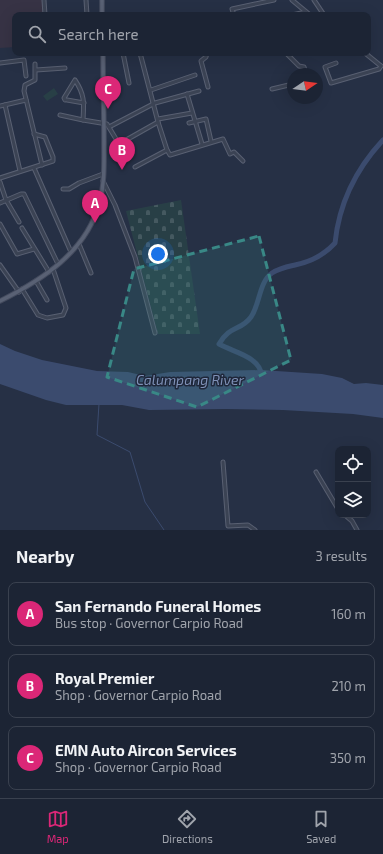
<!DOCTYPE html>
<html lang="en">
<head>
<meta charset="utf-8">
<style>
  :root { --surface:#1c2434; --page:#293040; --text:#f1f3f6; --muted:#a0a4ac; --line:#3a414f; --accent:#db2777 }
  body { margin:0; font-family:"Exo 2",sans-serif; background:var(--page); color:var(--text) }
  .controls { position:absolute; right:12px; bottom:12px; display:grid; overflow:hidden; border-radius:8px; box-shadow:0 4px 16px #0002 }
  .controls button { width:36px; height:36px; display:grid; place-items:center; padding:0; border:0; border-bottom:1px solid var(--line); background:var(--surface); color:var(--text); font:20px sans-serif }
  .compass { position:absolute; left:287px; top:68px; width:36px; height:36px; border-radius:50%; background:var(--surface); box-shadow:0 4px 16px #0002; rotate:77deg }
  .you { position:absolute; left:158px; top:254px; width:14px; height:14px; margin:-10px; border:3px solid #fff; border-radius:50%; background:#1a73e8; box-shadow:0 0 0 6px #1a73e833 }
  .badge { display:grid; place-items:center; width:26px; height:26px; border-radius:50%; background:var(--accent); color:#fff; font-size:13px; font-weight:700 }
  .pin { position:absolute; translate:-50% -33px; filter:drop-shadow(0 1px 2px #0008) }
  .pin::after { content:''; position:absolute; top:21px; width:14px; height:12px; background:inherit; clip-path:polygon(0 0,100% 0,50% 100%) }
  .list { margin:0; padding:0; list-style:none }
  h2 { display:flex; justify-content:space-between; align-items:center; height:52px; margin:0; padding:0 16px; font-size:17px }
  h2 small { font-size:13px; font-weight:400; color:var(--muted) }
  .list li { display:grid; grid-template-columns:26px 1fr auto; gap:12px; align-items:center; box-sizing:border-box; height:64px; margin:0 8px 8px; padding:0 8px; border:1px solid var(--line); border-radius:8px }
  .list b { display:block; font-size:15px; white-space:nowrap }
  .list p { margin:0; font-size:13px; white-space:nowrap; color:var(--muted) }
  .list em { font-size:13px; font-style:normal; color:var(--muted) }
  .icon { flex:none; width:22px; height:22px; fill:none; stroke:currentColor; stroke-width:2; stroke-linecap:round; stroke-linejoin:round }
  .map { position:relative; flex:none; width:383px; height:530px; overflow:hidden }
  .search { position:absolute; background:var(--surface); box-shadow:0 4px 16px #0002; left:12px; right:12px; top:12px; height:44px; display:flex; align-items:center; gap:10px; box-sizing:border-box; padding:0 14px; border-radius:8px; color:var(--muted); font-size:15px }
  .sheet { height:268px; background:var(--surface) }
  nav { display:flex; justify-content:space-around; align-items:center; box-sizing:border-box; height:56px; border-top:1px solid var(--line); background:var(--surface); font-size:11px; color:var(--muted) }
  nav a { display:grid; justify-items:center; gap:2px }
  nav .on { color:var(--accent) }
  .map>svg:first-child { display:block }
  .medical { fill:#373345 }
  .cemetery { fill:url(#cemetery-stones) }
  .pitch { fill:#283f46 }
  .water { fill:#3b4b6e }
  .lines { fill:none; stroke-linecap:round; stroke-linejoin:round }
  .stream { stroke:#3b4b6e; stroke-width:1 }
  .river { stroke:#3b4b6e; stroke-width:5 }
  .minor-casing { stroke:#596072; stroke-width:5 }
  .major-casing { stroke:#444b5e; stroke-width:5.5 }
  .minor { stroke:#3b4354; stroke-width:3 }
  .major { stroke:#596174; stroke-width:3.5 }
  .marked { fill:#398886; fill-opacity:0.2; stroke:#398886; stroke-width:3; stroke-dasharray:8 5; stroke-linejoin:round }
  .labels { text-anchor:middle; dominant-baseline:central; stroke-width:3; stroke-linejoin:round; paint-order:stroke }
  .water-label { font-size:14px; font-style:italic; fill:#7e90b6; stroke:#1f273a }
</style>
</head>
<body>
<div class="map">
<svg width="383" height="530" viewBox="0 0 383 530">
  <defs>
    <pattern id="cemetery-stones" width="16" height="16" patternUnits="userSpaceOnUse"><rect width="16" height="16" fill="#283f46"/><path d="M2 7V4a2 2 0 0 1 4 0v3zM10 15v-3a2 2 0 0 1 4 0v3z" fill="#455960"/></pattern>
  </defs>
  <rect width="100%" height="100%" fill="#263045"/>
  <polygon class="medical" points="0,0 43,0 44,15 15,15 15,47 0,48"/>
  <polygon class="cemetery" points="181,200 200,334 158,334 126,211"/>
  <polygon class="pitch" points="54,88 58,94 47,101 43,96"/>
  <polygon class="water" points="0,344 15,351 42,360 97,371 128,372 145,376 170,372 261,370 322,374 342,378 354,384 366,383 383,385 383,418 353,414 283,410 226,409 149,410 122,405 66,405 46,400 0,384"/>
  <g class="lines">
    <polyline class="stream" points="99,404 97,435 130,452 145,502 164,530"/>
    <path class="river" d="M262,376C259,356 235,353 219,344C230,325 241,331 251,317C260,304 259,282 272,273C280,268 286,267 295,265C310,262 325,254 335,243C339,204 356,169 383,140"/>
    <defs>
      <g id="minor">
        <polyline points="44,0 45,15"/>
        <polyline points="86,0 87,15"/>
        <polyline points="292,0 310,15"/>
        <polyline points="314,0 324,15"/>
        <polyline points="234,15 232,9 274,0"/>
        <polyline points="292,15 306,12"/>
        <polyline points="123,53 129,83"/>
        <polyline points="140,53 158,122 167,150 170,155 223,139 230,154 234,152 243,161"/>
        <polyline points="207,53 206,57 201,61 208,87"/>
        <polyline points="286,53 299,66 304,67 306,74"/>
        <polyline points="365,53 381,66"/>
        <polyline points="0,63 24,60 26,76"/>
        <polyline points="336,63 325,67 331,83 379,69 381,66"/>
        <polyline points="35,64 35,80 25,85 24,91 42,165"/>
        <polyline points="36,70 65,68"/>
        <polyline points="272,89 293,84"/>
        <polyline points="151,90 195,75"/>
        <polyline points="187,94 202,144"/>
        <path d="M65,100L64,98L75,80C85,95 84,103 83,120L107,124L119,144L158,122"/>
        <polyline points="67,100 84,103"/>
        <polyline points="5,105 20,171"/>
        <polyline points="0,106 26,100"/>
        <polyline points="60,115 83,120"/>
        <polyline points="158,119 192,113"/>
        <polyline points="189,123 206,119 211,141"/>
        <polyline points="109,127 155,103 199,91"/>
        <polyline points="135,167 167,150"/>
        <polyline points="34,168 71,252"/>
        <polyline points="0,178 53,161 53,157 45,137 34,134"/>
        <polyline points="103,181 115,205 135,257 155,333"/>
        <polyline points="0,182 6,200 19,222"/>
        <polyline points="63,189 69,189 79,183 103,174"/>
        <polyline points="0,203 21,194 24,194 58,264"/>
        <polyline points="85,203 100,200"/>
        <polyline points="0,224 17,254 34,249"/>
        <polyline points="22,228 49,272"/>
        <polyline points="79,244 91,273"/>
        <polyline points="0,265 19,292"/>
        <polyline points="36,281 47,300"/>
        <polyline points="22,289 38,315 47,318 63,315 66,308 53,269"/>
        <polyline points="223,462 228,526 248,525 255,530"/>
        <polyline points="316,472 338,509"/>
        <polyline points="345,515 352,521 357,530"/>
      </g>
      <g id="major">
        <polyline points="102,0 102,15"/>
        <path d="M0,301C42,280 86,252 99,204C105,184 104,162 104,141C104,112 103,82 103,53"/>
      </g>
    </defs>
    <use href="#minor" class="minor-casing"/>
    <use href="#major" class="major-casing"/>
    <use href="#minor" class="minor"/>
    <use href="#major" class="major"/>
  </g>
  <path class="marked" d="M259,236L291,360L197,407L107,377L134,269Z"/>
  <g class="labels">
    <g class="water-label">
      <text x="190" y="379">Calumpang River</text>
    </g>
  </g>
</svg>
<div class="controls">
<button><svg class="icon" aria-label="locate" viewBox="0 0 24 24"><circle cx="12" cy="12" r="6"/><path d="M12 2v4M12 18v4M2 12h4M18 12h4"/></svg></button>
<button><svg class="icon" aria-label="layers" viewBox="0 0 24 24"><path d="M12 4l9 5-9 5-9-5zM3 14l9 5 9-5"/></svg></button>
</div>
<svg class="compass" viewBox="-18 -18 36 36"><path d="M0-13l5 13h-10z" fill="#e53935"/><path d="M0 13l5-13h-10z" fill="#a0a4ac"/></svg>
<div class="you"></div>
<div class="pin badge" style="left:95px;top:223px">A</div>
<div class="pin badge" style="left:122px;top:170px">B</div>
<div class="pin badge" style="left:108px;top:109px">C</div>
<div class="search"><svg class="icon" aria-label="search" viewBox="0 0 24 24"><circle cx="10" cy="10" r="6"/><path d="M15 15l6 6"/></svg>Search here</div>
</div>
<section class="sheet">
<h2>Nearby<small>3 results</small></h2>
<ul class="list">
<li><span class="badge">A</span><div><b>San Fernando Funeral Homes</b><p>Bus stop · Governor Carpio Road</p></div><em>160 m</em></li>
<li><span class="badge">B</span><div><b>Royal Premier</b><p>Shop · Governor Carpio Road</p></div><em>210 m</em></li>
<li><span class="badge">C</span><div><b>EMN Auto Aircon Services</b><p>Shop · Governor Carpio Road</p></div><em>350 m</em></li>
</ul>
</section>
<nav>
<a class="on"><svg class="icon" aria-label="map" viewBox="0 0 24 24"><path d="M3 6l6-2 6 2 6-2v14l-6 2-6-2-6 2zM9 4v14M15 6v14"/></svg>Map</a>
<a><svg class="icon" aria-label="directions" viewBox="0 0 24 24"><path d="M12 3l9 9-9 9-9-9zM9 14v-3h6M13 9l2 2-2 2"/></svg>Directions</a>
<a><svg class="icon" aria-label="saved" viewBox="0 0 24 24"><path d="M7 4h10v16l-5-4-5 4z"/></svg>Saved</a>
</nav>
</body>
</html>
